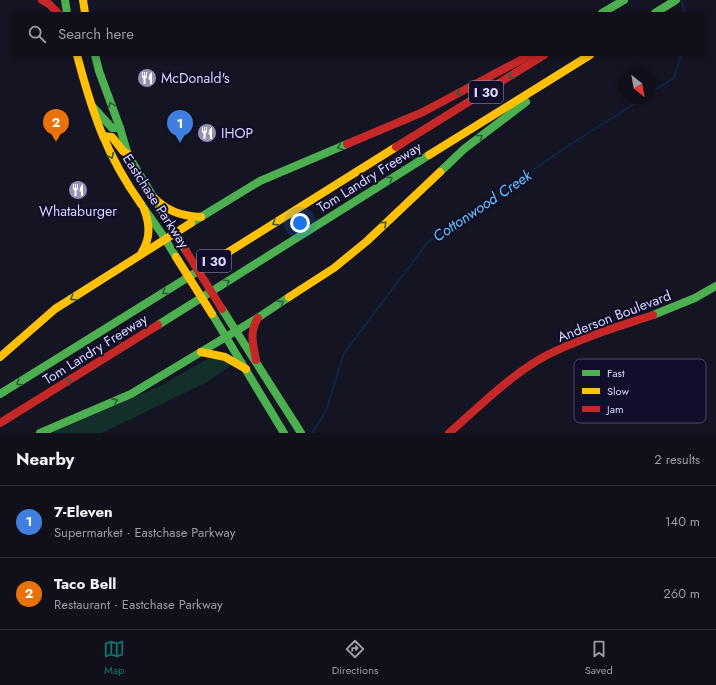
<!DOCTYPE html>
<html lang="en">
<head>
<meta charset="utf-8">
<style>
  :root { --surface:#100f1a; --page:#1e1d27; --text:#f1f3f6; --muted:#9c9ca2; --line:#302f39; --accent:#0f766e }
  body { margin:0; font-family:Jost,sans-serif; background:var(--page); color:var(--text) }
  .compass { position:absolute; left:620px; top:68px; width:36px; height:36px; border-radius:50%; background:var(--surface); box-shadow:0 2px 6px #0003; rotate:149deg }
  .you { position:absolute; left:300px; top:223px; width:14px; height:14px; margin:-10px; border:3px solid #fff; border-radius:50%; background:#1a73e8; box-shadow:0 0 0 6px #1a73e833 }
  .badge { display:grid; place-items:center; width:26px; height:26px; border-radius:50%; background:var(--accent); color:#fff; font-size:13px; font-weight:700 }
  .pin { position:absolute; translate:-50% -33px; filter:drop-shadow(0 1px 2px #0008) }
  .pin::after { content:''; position:absolute; top:21px; width:14px; height:12px; background:inherit; clip-path:polygon(0 0,100% 0,50% 100%) }
  .list { margin:0; padding:0; list-style:none }
  h2 { display:flex; justify-content:space-between; align-items:center; height:52px; margin:0; padding:0 16px; font-size:17px }
  h2 small { font-size:13px; font-weight:400; color:var(--muted) }
  .list li { display:grid; grid-template-columns:26px 1fr auto; gap:12px; align-items:center; box-sizing:border-box; height:72px; padding:0 16px; border-top:1px solid var(--line) }
  .list b { display:block; font-size:15px; white-space:nowrap }
  .list p { margin:0; font-size:13px; white-space:nowrap; color:var(--muted) }
  .list em { font-size:13px; font-style:normal; color:var(--muted) }
  .icon { flex:none; width:22px; height:22px; fill:none; stroke:currentColor; stroke-width:2; stroke-linecap:round; stroke-linejoin:round }
  .map { position:relative; flex:none; width:716px; height:433px; overflow:hidden }
  .search { position:absolute; background:var(--surface); box-shadow:0 2px 6px #0003; left:12px; right:12px; top:12px; height:44px; display:flex; align-items:center; gap:10px; box-sizing:border-box; padding:0 14px; border-radius:0px; color:var(--muted); font-size:15px }
  .sheet { height:196px; background:var(--surface) }
  nav { display:flex; justify-content:space-around; align-items:center; box-sizing:border-box; height:56px; border-top:1px solid var(--line); background:var(--surface); font-size:11px; color:var(--muted) }
  nav a { display:grid; justify-items:center; gap:2px }
  nav .on { color:var(--accent) }
  .map>svg:first-child { display:block }
  .green { fill:#122f2c }
  .lines { fill:none; stroke-linecap:round; stroke-linejoin:round }
  .stream { stroke:#0a2649; stroke-width:2 }
  .fast { stroke:#4caf50; stroke-width:8 }
  .slow { stroke:#ffc107; stroke-width:8 }
  .jam { stroke:#c62828; stroke-width:8 }
  .slow-bridge { stroke:#ffc107; stroke-width:8 }
  .jam-bridge { stroke:#c62828; stroke-width:8 }
  .oneway { stroke:#2e5e3c }
  .labels { text-anchor:middle; dominant-baseline:central; stroke-width:4; stroke-linejoin:round; paint-order:stroke }
  .shield { fill:#100e28; stroke:#9b9abe; stroke-width:1 }
  .shield-label { font-size:13px; font-weight:bold; fill:#d6d6ff }
  .poi-label { font-size:14px; fill:#d6d6ff; stroke:#100e28; text-anchor:start }
  .street-label { font-size:14px; fill:#d6d6ff; stroke:#100e28 }
  .water-label { font-size:15px; font-style:italic; fill:#64c5ff; stroke:#100e28 }
  .key { fill:#100e28; stroke:#4b4a68; stroke-width:1 }
  .key-label { font-size:11px; fill:#d6d6ff }
</style>
</head>
<body>
<div class="map">
<svg width="716" height="433" viewBox="0 0 716 433">
  <rect width="100%" height="100%" fill="#151422"/>
  <polygon class="green" points="207,359 223,359 233,364 207,382 102,433 51,433 160,386"/>
  <g class="lines">
    <g class="stream">
      <polyline points="681,0 685,13"/>
      <polyline points="650,93 674,78 681,55"/>
      <polyline points="312,433 326,411 344,353 428,242 568,146 643,98"/>
    </g>
    <g class="fast">
      <polyline points="65,0 67,13"/>
      <polyline points="602,13 624,0"/>
      <polyline points="655,13 676,0"/>
      <polyline points="95,55 99,71 120,128 128,155 186,251"/>
      <polyline points="93,107 112,128 120,128"/>
      <polyline points="440,172 464,149 526,102"/>
      <polyline points="141,204 162,234 176,257"/>
      <polyline points="191,223 260,181 347,144"/>
      <polyline points="222,309 301,433"/>
      <polyline points="212,314 284,433"/>
      <polyline points="653,315 695,298 716,286"/>
      <polyline points="158,325 429,155"/>
      <polyline points="0,394 203,268"/>
      <polyline points="40,433 131,394 259,317 289,297"/>
    </g>
    <g class="slow">
      <polyline points="83,0 85,13"/>
      <path d="M77,55C92,112 106,155 141,204"/>
      <polyline points="103,136 112,137 123,151 128,154"/>
      <polyline points="429,155 590,55"/>
      <path d="M155,199C169,212 182,216 201,217"/>
      <path d="M142,252C151,238 150,224 144,209"/>
      <polyline points="203,268 396,147"/>
      <polyline points="289,297 334,268 367,241 440,172"/>
      <polyline points="201,352 225,357 246,369"/>
      <polyline points="0,357 55,309 191,223"/>
    </g>
    <g class="jam">
      <polyline points="42,0 49,4 58,13"/>
      <polyline points="347,144 423,112 530,55"/>
      <polyline points="396,147 544,55"/>
      <path d="M256,360C253,345 249,332 258,318"/>
      <polyline points="0,423 158,325"/>
      <path d="M449,433C480,406 510,375 547,355C581,338 617,327 653,315"/>
    </g>
    <polyline class="slow-bridge" points="176,257 212,314"/>
    <polyline class="jam-bridge" points="186,251 222,309"/>
  </g>
  <defs><path id="oneway-chevron" d="M-2-3.5L2.5 0L-2 3.5" fill="none" stroke-width="1.6" stroke-linecap="round" stroke-linejoin="round"/></defs>
  <g class="oneway">
    <use href="#oneway-chevron" transform="translate(511 76) rotate(148)"/>
    <use href="#oneway-chevron" transform="translate(459 93) rotate(152)"/>
    <use href="#oneway-chevron" transform="translate(111 105) rotate(-110)"/>
    <use href="#oneway-chevron" transform="translate(480 137) rotate(-38)"/>
    <use href="#oneway-chevron" transform="translate(340 147) rotate(158)"/>
    <use href="#oneway-chevron" transform="translate(111 156) rotate(63)"/>
    <use href="#oneway-chevron" transform="translate(390 179) rotate(-32)"/>
    <use href="#oneway-chevron" transform="translate(275 223) rotate(148)"/>
    <use href="#oneway-chevron" transform="translate(384 224) rotate(-43)"/>
    <use href="#oneway-chevron" transform="translate(227 282) rotate(-32)"/>
    <use href="#oneway-chevron" transform="translate(165 292) rotate(148)"/>
    <use href="#oneway-chevron" transform="translate(73 298) rotate(147)"/>
    <use href="#oneway-chevron" transform="translate(281 303) rotate(-33)"/>
    <use href="#oneway-chevron" transform="translate(69 381) rotate(-31)"/>
    <use href="#oneway-chevron" transform="translate(19 383) rotate(148)"/>
    <use href="#oneway-chevron" transform="translate(115 401) rotate(-24)"/>
  </g>
  <defs>
    <symbol id="restaurant-disc" viewBox="-11 -11 22 22"><circle r="9.5" fill="#9292b2" stroke="#100e28"/><path d="M-5-6h1v4h1v-4h1v4h1v-4h1v5L-1.5 .5V6h-2V.5L-5-1ZM5-6V6H3V1.5H1.5Q1.5-4 5-6Z" fill="#fff"/></symbol>
  </defs>
  <g fill-rule="evenodd">
    <use href="#restaurant-disc" x="136" y="67" width="22" height="22"/>
    <use href="#restaurant-disc" x="196" y="122" width="22" height="22"/>
    <use href="#restaurant-disc" x="67" y="179" width="22" height="22"/>
  </g>
  <g class="labels">
    <g class="shield">
      <rect x="469" y="81" width="34" height="22" rx="3"/>
      <rect x="197" y="250" width="34" height="22" rx="3"/>
    </g>
    <g class="shield-label">
      <text x="486" y="92">I 30</text>
      <text x="214" y="261">I 30</text>
    </g>
    <g class="poi-label">
      <text x="161" y="78">McDonald's</text>
      <text x="221" y="133">IHOP</text>
      <text x="78" y="211" text-anchor="middle">Whataburger</text>
    </g>
    <g class="street-label">
      <text transform="translate(369 177) rotate(-32)">Tom Landry Freeway</text>
      <text transform="translate(156 201) rotate(57)">Eastchase Parkway</text>
      <text transform="translate(614 316) rotate(-21)">Anderson Boulevard</text>
      <text transform="translate(95 349) rotate(-32)">Tom Landry Freeway</text>
    </g>
    <g class="water-label">
      <text transform="translate(482 206) rotate(-34)">Cottonwood Creek</text>
    </g>
  </g>
  <rect x="574" y="359" width="132" height="64" rx="6" class="key"/>
  <rect x="582" y="370" width="18" height="6" fill="#4caf50"/>
  <rect x="582" y="388" width="18" height="6" fill="#ffc107"/>
  <rect x="582" y="406" width="18" height="6" fill="#c62828"/>
  <g class="key-label">
    <text x="607" y="377">Fast</text>
    <text x="607" y="395">Slow</text>
    <text x="607" y="413">Jam</text>
  </g>
</svg>
<svg class="compass" viewBox="-18 -18 36 36"><path d="M0-13l5 13h-10z" fill="#e53935"/><path d="M0 13l5-13h-10z" fill="#9c9ca2"/></svg>
<div class="you"></div>
<div class="pin badge" style="left:180px;top:143px;background:#3f7fe0">1</div>
<div class="pin badge" style="left:56px;top:142px;background:#e8710a">2</div>
<div class="search"><svg class="icon" aria-label="search" viewBox="0 0 24 24"><circle cx="10" cy="10" r="6"/><path d="M15 15l6 6"/></svg>Search here</div>
</div>
<section class="sheet">
<h2>Nearby<small>2 results</small></h2>
<ul class="list">
<li><span class="badge" style="background:#3f7fe0">1</span><div><b>7-Eleven</b><p>Supermarket · Eastchase Parkway</p></div><em>140 m</em></li>
<li><span class="badge" style="background:#e8710a">2</span><div><b>Taco Bell</b><p>Restaurant · Eastchase Parkway</p></div><em>260 m</em></li>
</ul>
</section>
<nav>
<a class="on"><svg class="icon" aria-label="map" viewBox="0 0 24 24"><path d="M3 6l6-2 6 2 6-2v14l-6 2-6-2-6 2zM9 4v14M15 6v14"/></svg>Map</a>
<a><svg class="icon" aria-label="directions" viewBox="0 0 24 24"><path d="M12 3l9 9-9 9-9-9zM9 14v-3h6M13 9l2 2-2 2"/></svg>Directions</a>
<a><svg class="icon" aria-label="saved" viewBox="0 0 24 24"><path d="M7 4h10v16l-5-4-5 4z"/></svg>Saved</a>
</nav>
</body>
</html>
